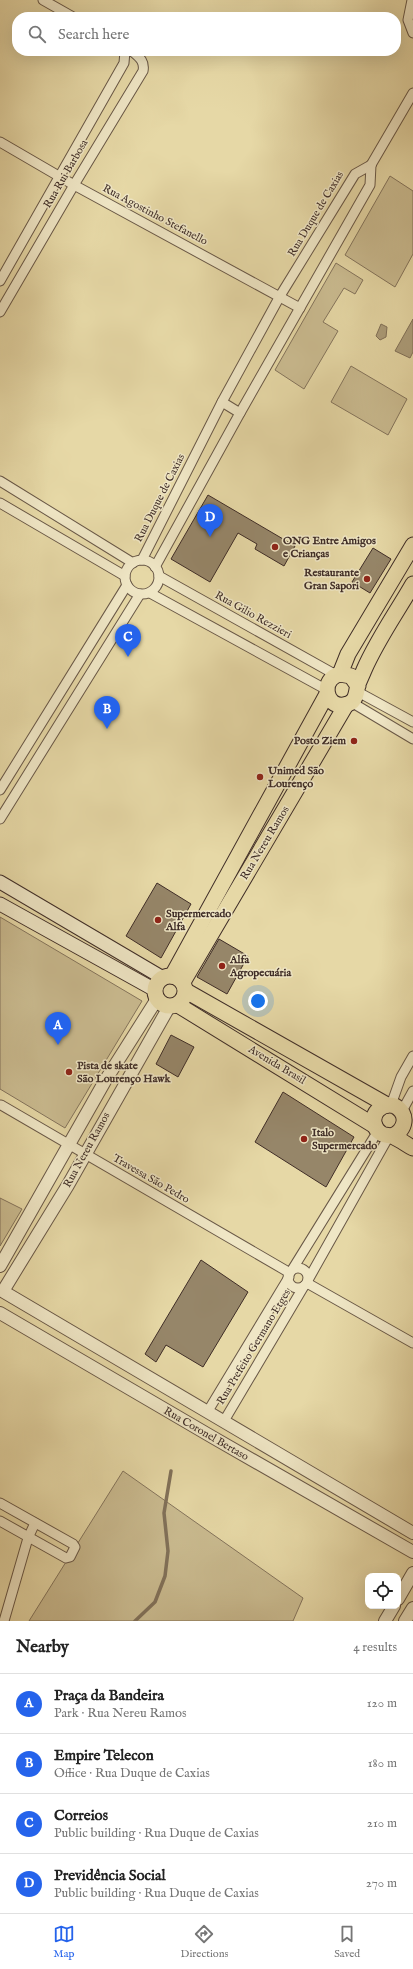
<!DOCTYPE html>
<html lang="en">
<head>
<meta charset="utf-8">
<style>
  :root { --surface:#fff; --page:#f2f2f2; --text:#222; --muted:#767676; --line:#e0e0e0; --accent:#2563eb }
  body { margin:0; font-family:"IM FELL English",serif; background:var(--page); color:var(--text) }
  .controls { position:absolute; right:12px; bottom:12px; display:grid; overflow:hidden; border-radius:8px; box-shadow:0 4px 16px #0002 }
  .controls button { width:36px; height:36px; display:grid; place-items:center; padding:0; border:0; border-bottom:1px solid var(--line); background:var(--surface); color:var(--text); font:20px sans-serif }
  .you { position:absolute; left:258px; top:1001px; width:14px; height:14px; margin:-10px; border:3px solid #fff; border-radius:50%; background:#1a73e8; box-shadow:0 0 0 6px #1a73e833 }
  .badge { display:grid; place-items:center; width:26px; height:26px; border-radius:50%; background:var(--accent); color:#fff; font-size:13px; font-weight:700 }
  .pin { position:absolute; translate:-50% -33px; filter:drop-shadow(0 1px 2px #0008) }
  .pin::after { content:''; position:absolute; top:21px; width:14px; height:12px; background:inherit; clip-path:polygon(0 0,100% 0,50% 100%) }
  .list { margin:0; padding:0; list-style:none }
  h2 { display:flex; justify-content:space-between; align-items:center; height:52px; margin:0; padding:0 16px; font-size:17px }
  h2 small { font-size:13px; font-weight:400; color:var(--muted) }
  .list li { display:grid; grid-template-columns:26px 1fr auto; gap:12px; align-items:center; box-sizing:border-box; height:60px; padding:0 16px; border-top:1px solid var(--line) }
  .list b { display:block; font-size:15px; white-space:nowrap }
  .list p { margin:0; font-size:13px; white-space:nowrap; color:var(--muted) }
  .list em { font-size:13px; font-style:normal; color:var(--muted) }
  .icon { flex:none; width:22px; height:22px; fill:none; stroke:currentColor; stroke-width:2; stroke-linecap:round; stroke-linejoin:round }
  .map { position:relative; flex:none; width:413px; height:1621px; overflow:hidden }
  .search { position:absolute; background:var(--surface); box-shadow:0 4px 16px #0002; left:12px; right:12px; top:12px; height:44px; display:flex; align-items:center; gap:10px; box-sizing:border-box; padding:0 14px; border-radius:16px; color:var(--muted); font-size:15px }
  .sheet { height:292px; background:var(--surface) }
  nav { display:flex; justify-content:space-around; align-items:center; box-sizing:border-box; height:56px; border-top:1px solid var(--line); background:var(--surface); font-size:11px; color:var(--muted) }
  nav a { display:grid; justify-items:center; gap:2px }
  nav .on { color:var(--accent) }
  .map>svg:first-child { display:block }
  .green { fill:#cabb90; stroke:#84745c }
  .water { fill:#ad9e7b; stroke:#817159 }
  .lines { fill:none; stroke-linecap:round; stroke-linejoin:round }
  .stream { stroke:#817159; stroke-width:3.5 }
  .building { fill:#968669; stroke:#3f2d27 }
  .minor-casing { stroke:#695847; stroke-width:11 }
  .tertiary-casing { stroke:#695847; stroke-width:14 }
  .secondary-casing { stroke:#3f2d27; stroke-width:15 }
  .primary-casing { stroke:#3f2d27; stroke-width:17 }
  .minor { stroke:#efe6c5; stroke-width:9 }
  .tertiary { stroke:#efe6c5; stroke-width:12 }
  .secondary { stroke:#efe6c5; stroke-width:13 }
  .primary { stroke:#e6d8a6; stroke-width:15 }
  .poi-dot { fill:#8f2418; stroke:#efe6c5; stroke-width:1.5 }
  .labels { text-anchor:middle; dominant-baseline:central; stroke-width:3; stroke-linejoin:round; paint-order:stroke }
  .street-label { font-size:11px; fill:#3f2d27; stroke:#efe6c5 }
  .poi-label { font-size:11px; font-weight:bold; fill:#3f2d27; stroke:#efe6c5; text-anchor:start }
</style>
</head>
<body>
<div class="map">
<svg width="413" height="1621" viewBox="0 0 413 1621">
  <rect width="100%" height="100%" fill="#e6d8a6"/>
  <filter id="stains"><feTurbulence type="fractalNoise" baseFrequency=".005" numOctaves="4"/><feColorMatrix values="0 0 0 0 .2 0 0 0 0 .09 0 0 0 0 .02 0 0 0 .5 -.17"/></filter>
  <radialGradient id="worn" r=".72"><stop offset=".6" stop-color="#630" stop-opacity="0"/><stop offset="1" stop-color="#630" stop-opacity=".3"/></radialGradient>
  <g class="green">
    <polygon points="390,176 413,191 413,254 395,287 345,255"/>
    <polygon points="336,263 363,280 355,294 344,288 323,322 338,331 304,389 275,370"/>
    <polygon points="351,366 407,399 388,435 331,402"/>
    <polygon points="0,917 142,1001 65,1128 0,1089"/>
    <polygon points="0,1198 22,1209 0,1246"/>
    <polygon points="123,1471 303,1598 293,1621 29,1621"/>
  </g>
  <g class="water">
    <polygon points="413,319 413,352 410,358 395,351"/>
    <polygon points="381,324 387,327 386,337 380,340 376,336"/>
  </g>
  <g class="lines">
    <polyline class="stream" points="135,1621 155,1602 165,1576 168,1551 164,1513 171,1471"/>
  </g>
  <g class="building">
    <polygon points="208,495 295,546 284,566 255,549 257,544 238,533 210,582 171,559"/>
    <polygon points="373,548 391,559 370,593 352,582"/>
    <polygon points="157,883 191,904 161,958 126,936"/>
    <polygon points="219,939 248,956 227,994 197,977"/>
    <polygon points="171,1035 194,1047 178,1077 156,1064"/>
    <polygon points="283,1092 354,1137 326,1187 255,1142"/>
    <polygon points="201,1260 248,1292 203,1367 166,1345 156,1362 145,1354"/>
  </g>
  <g class="lines">
    <defs>
      <g id="minor">
        <polyline points="43,0 73,17"/>
        <polyline points="412,0 408,20 413,33"/>
        <polyline points="0,142 74,185 300,308"/>
        <polyline points="371,165 413,93"/>
        <polyline points="0,281 124,63 125,51"/>
        <path d="M0,312L74,185L143,71C145,61 139,57 132,51"/>
        <polyline points="222,402 240,413"/>
        <polyline points="0,481 133,563"/>
        <polyline points="0,503 125,576"/>
        <polyline points="142,560 222,402 280,296 355,174 371,165"/>
        <circle cx="142" cy="577" r="17"/>
        <polyline points="155,567 240,413 370,185 371,165"/>
        <polyline points="159,576 336,675"/>
        <polyline points="150,593 327,690"/>
        <polyline points="358,692 413,722"/>
        <polyline points="351,702 413,739"/>
        <polyline points="0,790 127,585"/>
        <polyline points="0,819 140,594"/>
        <polyline points="1,1105 290,1273"/>
        <polyline points="391,1105 401,1077 413,1056"/>
        <polyline points="402,1111 413,1091"/>
        <circle cx="298" cy="1278" r="10"/>
        <polyline points="292,1270 378,1131"/>
        <polyline points="308,1280 389,1136"/>
        <polyline points="307,1283 413,1343"/>
        <polyline points="208,1411 289,1277"/>
        <polyline points="224,1421 304,1286"/>
        <polyline points="0,1503 73,1544 75,1547 70,1557 66,1558 0,1521"/>
        <polyline points="4,1621 28,1538 35,1523"/>
      </g>
      <g id="tertiary">
        <polyline points="0,1266 105,1081 157,999"/>
        <polyline points="3,1291 68,1185 169,1007"/>
        <polyline points="4,1292 413,1533"/>
        <polyline points="0,1313 214,1438 413,1552"/>
        <polyline points="398,1599 413,1573"/>
        <polyline points="385,1621 394,1606"/>
        <polyline points="405,1621 413,1608"/>
      </g>
      <g id="secondary">
        <polyline points="0,882 163,978"/>
        <polyline points="0,904 155,990"/>
      </g>
      <g id="primary">
        <polyline points="340,674 348,654 413,545"/>
        <path d="M358,686L351,676L340,674C320,679 325,708 344,705C357,703 356,693 358,684C360,679 362,675 364,670C377,640 397,612 413,584"/>
        <circle cx="170" cy="991" r="15"/>
        <polyline points="172,976 327,694"/>
        <polyline points="183,982 346,705"/>
        <polyline points="186,991 387,1105"/>
        <polyline points="178,1005 375,1126"/>
        <path d="M392,1136C406,1130 409,1114 395,1106C389,1104 383,1105 378,1110C371,1117 373,1129 382,1134C386,1136 390,1135 394,1137C401,1140 407,1145 413,1148"/>
      </g>
    </defs>
    <use href="#minor" class="minor-casing"/>
    <use href="#tertiary" class="tertiary-casing"/>
    <use href="#secondary" class="secondary-casing"/>
    <use href="#primary" class="primary-casing"/>
    <use href="#minor" class="minor"/>
    <use href="#tertiary" class="tertiary"/>
    <use href="#secondary" class="secondary"/>
    <use href="#primary" class="primary"/>
  </g>
  <g class="poi-dot">
    <circle cx="275" cy="547" r="4"/>
    <circle cx="367" cy="579" r="4"/>
    <circle cx="354" cy="741" r="4"/>
    <circle cx="260" cy="777" r="4"/>
    <circle cx="158" cy="920" r="4"/>
    <circle cx="222" cy="966" r="4"/>
    <circle cx="69" cy="1072" r="4"/>
    <circle cx="304" cy="1139" r="4"/>
  </g>
  <g class="labels">
    <g class="street-label">
      <text transform="translate(66 174) rotate(-60)">Rua Rui Barbosa</text>
      <text transform="translate(316 214) rotate(-59)">Rua Duque de Caxias</text>
      <text transform="translate(155 215) rotate(28)">Rua Agostinho Stefanello</text>
      <text transform="translate(160 498) rotate(-63)">Rua Duque de Caxias</text>
      <text transform="translate(253 615) rotate(29)">Rua Gilio Rezzieri</text>
      <text transform="translate(265 843) rotate(-59)">Rua Nereu Ramos</text>
      <text transform="translate(277 1065) rotate(31)">Avenida Brasil</text>
      <text transform="translate(87 1150) rotate(-61)">Rua Nereu Ramos</text>
      <text transform="translate(151 1179) rotate(30)">Travessa São Pedro</text>
      <text transform="translate(254 1347) rotate(-59)">Rua Prefeito Germano Etges</text>
      <text transform="translate(206 1434) rotate(30)">Rua Coronel Bertaso</text>
    </g>
    <g class="poi-label">
      <text x="283" y="541">ONG Entre Amigos<tspan x="283" dy="13">e Crianças</tspan></text>
      <text x="359" y="573" text-anchor="end">Restaurante<tspan x="359" dy="13">Gran Sapori</tspan></text>
      <text x="346" y="741" text-anchor="end">Posto Ziem</text>
      <text x="268" y="771">Unimed São<tspan x="268" dy="13">Lourenço</tspan></text>
      <text x="166" y="914">Supermercado<tspan x="166" dy="13">Alfa</tspan></text>
      <text x="230" y="960">Alfa<tspan x="230" dy="13">Agropecuária</tspan></text>
      <text x="77" y="1066">Pista de skate<tspan x="77" dy="13">São Lourenço Hawk</tspan></text>
      <text x="312" y="1133">Italo<tspan x="312" dy="13">Supermercado</tspan></text>
    </g>
  </g>
  <rect width="100%" height="100%" filter="url(#stains)"/>
  <rect width="100%" height="100%" fill="url(#worn)"/>
</svg>
<div class="controls">
<button><svg class="icon" aria-label="locate" viewBox="0 0 24 24"><circle cx="12" cy="12" r="6"/><path d="M12 2v4M12 18v4M2 12h4M18 12h4"/></svg></button>
</div>
<div class="you"></div>
<div class="pin badge" style="left:58px;top:1045px">A</div>
<div class="pin badge" style="left:107px;top:729px">B</div>
<div class="pin badge" style="left:128px;top:657px">C</div>
<div class="pin badge" style="left:210px;top:537px">D</div>
<div class="search"><svg class="icon" aria-label="search" viewBox="0 0 24 24"><circle cx="10" cy="10" r="6"/><path d="M15 15l6 6"/></svg>Search here</div>
</div>
<section class="sheet">
<h2>Nearby<small>4 results</small></h2>
<ul class="list">
<li><span class="badge">A</span><div><b>Praça da Bandeira</b><p>Park · Rua Nereu Ramos</p></div><em>120 m</em></li>
<li><span class="badge">B</span><div><b>Empire Telecon</b><p>Office · Rua Duque de Caxias</p></div><em>180 m</em></li>
<li><span class="badge">C</span><div><b>Correios</b><p>Public building · Rua Duque de Caxias</p></div><em>210 m</em></li>
<li><span class="badge">D</span><div><b>Previdência Social</b><p>Public building · Rua Duque de Caxias</p></div><em>270 m</em></li>
</ul>
</section>
<nav>
<a class="on"><svg class="icon" aria-label="map" viewBox="0 0 24 24"><path d="M3 6l6-2 6 2 6-2v14l-6 2-6-2-6 2zM9 4v14M15 6v14"/></svg>Map</a>
<a><svg class="icon" aria-label="directions" viewBox="0 0 24 24"><path d="M12 3l9 9-9 9-9-9zM9 14v-3h6M13 9l2 2-2 2"/></svg>Directions</a>
<a><svg class="icon" aria-label="saved" viewBox="0 0 24 24"><path d="M7 4h10v16l-5-4-5 4z"/></svg>Saved</a>
</nav>
</body>
</html>
